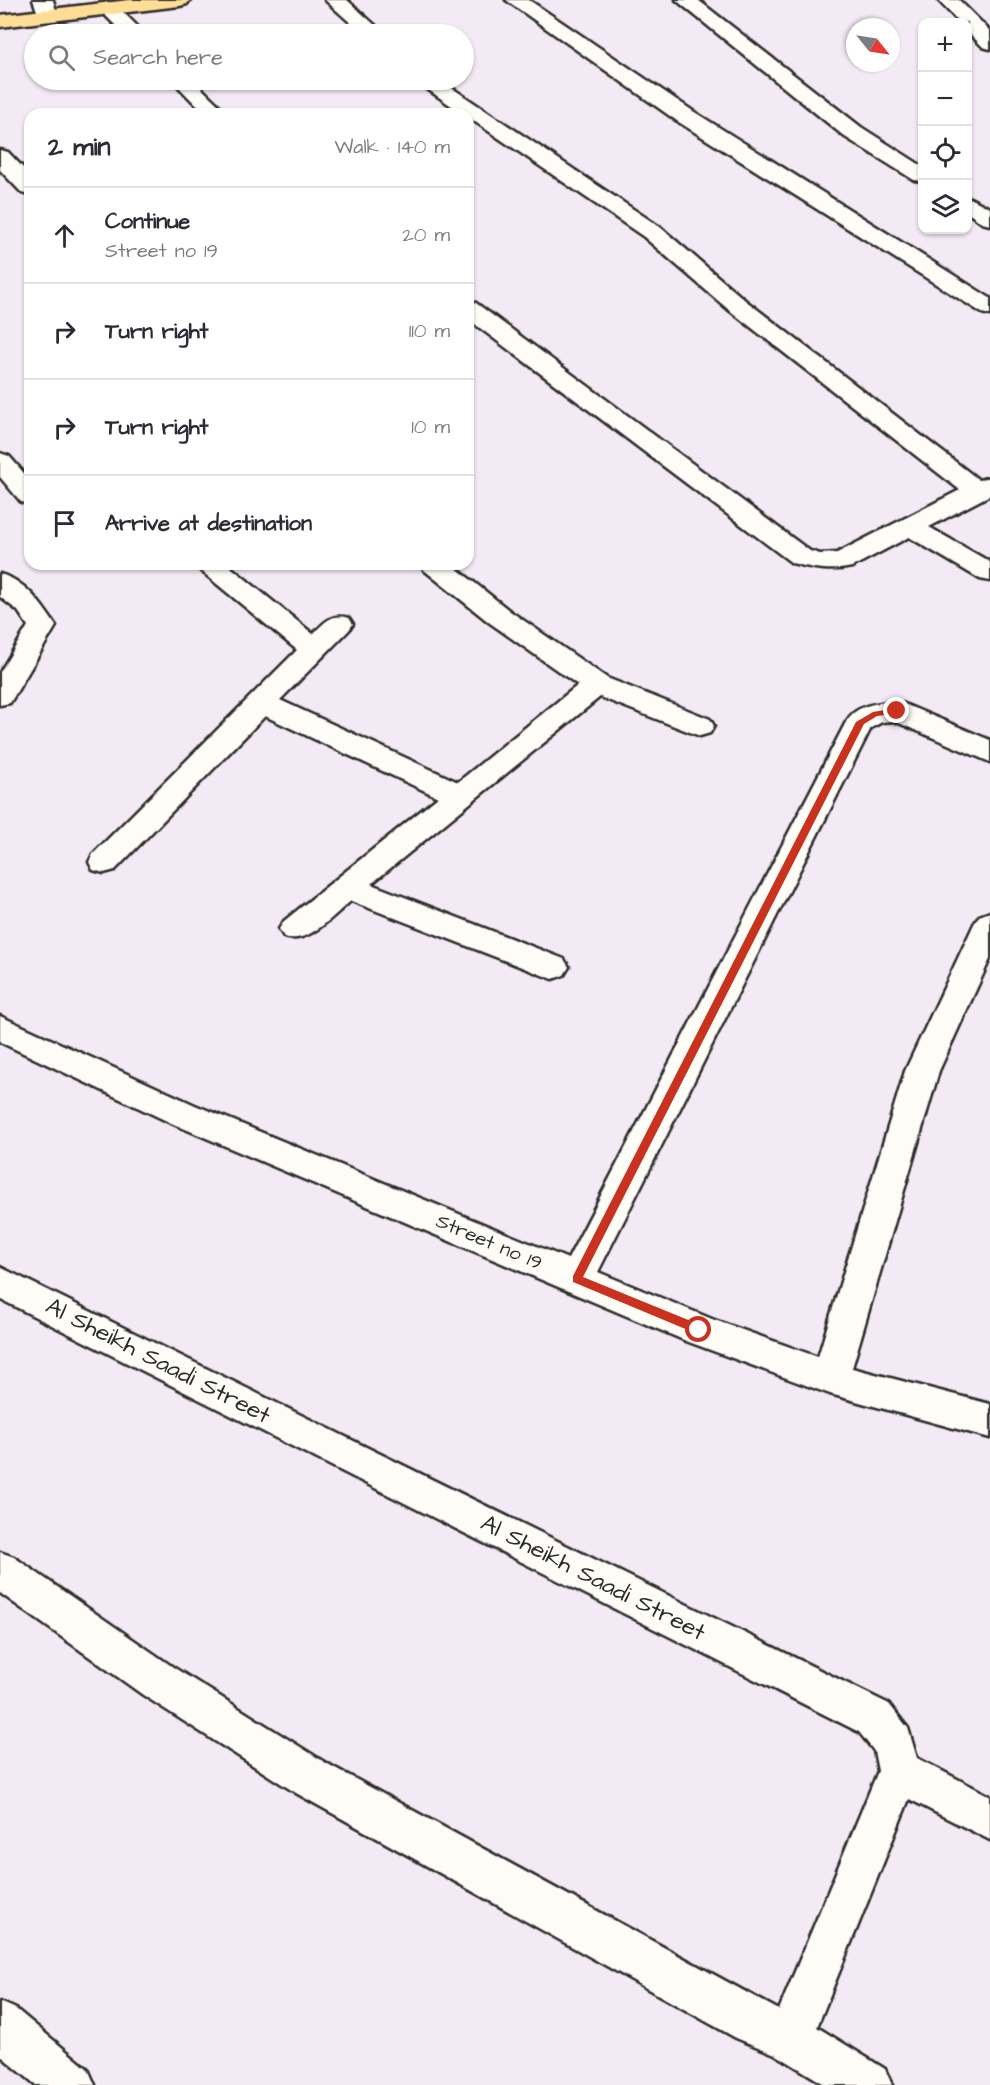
<!DOCTYPE html>
<html lang="en">
<head>
<meta charset="utf-8">
<style>
  :root { --surface:#fff; --page:#f2f2f3; --text:#2b2b33; --muted:#7c7c81; --line:#e1e1e2 }
  body { margin:0; font-family:"Architects Daughter",sans-serif; background:var(--page); color:var(--text) }
  .controls { position:absolute; right:18px; top:18px; display:grid; overflow:hidden; border-radius:12px; box-shadow:0 2px 4px #0004 }
  .controls button { width:54px; height:54px; display:grid; place-items:center; padding:0; border:0; border-bottom:2px solid var(--line); background:var(--surface); color:var(--text); font:30px sans-serif }
  .compass { position:absolute; left:846px; top:18px; width:54px; height:54px; border-radius:50%; background:var(--surface); box-shadow:0 2px 4px #0004; rotate:120deg }
  .stop { position:absolute; width:18px; height:18px; margin:-14px; border:4px solid #c8321e; border-radius:50%; background:#fff }
  .stop.end { background:#c8321e; border-color:#fff; box-shadow:0 2px 6px #0008 }
  .list { margin:0; padding:0; list-style:none }
  h2 { display:flex; justify-content:space-between; align-items:center; height:78px; margin:0; padding:0 24px; font-size:26px }
  h2 small { font-size:20px; font-weight:400; color:var(--muted) }
  .list li { display:grid; grid-template-columns:39px 1fr auto; gap:18px; align-items:center; box-sizing:border-box; height:96px; padding:0 24px; border-top:2px solid var(--line) }
  .list b { display:block; font-size:22px; white-space:nowrap }
  .list p { margin:0; font-size:20px; white-space:nowrap; color:var(--muted) }
  .list em { font-size:20px; font-style:normal; color:var(--muted) }
  .icon { flex:none; width:33px; height:33px; fill:none; stroke:currentColor; stroke-width:2; stroke-linecap:round; stroke-linejoin:round }
  .map { position:relative; flex:none; width:990px; height:2085px; overflow:hidden }
  .search { position:absolute; background:var(--surface); box-shadow:0 2px 4px #0004; left:24px; top:24px; width:450px; height:66px; display:flex; align-items:center; gap:15px; box-sizing:border-box; padding:0 21px; border-radius:33px; color:var(--muted); font-size:22px }
  .panel { position:absolute; background:var(--surface); box-shadow:0 2px 4px #0004; left:24px; top:108px; width:450px; height:462px; border-radius:18px }
  .map>svg:first-child { display:block }
  .lines { fill:none; stroke-linecap:round; stroke-linejoin:round }
  .minor-casing { stroke:#2b2b2b; stroke-width:5 }
  .major-casing { stroke:#2b2b2b; stroke-width:5 }
  .minor { fill:#fdfcf7; fill-rule:evenodd }
  .major { fill:#fedd96; fill-rule:evenodd }
  .route { fill:#c8321e }
  .labels { text-anchor:middle; dominant-baseline:central; stroke-width:4.5; stroke-linejoin:round; paint-order:stroke }
  .street-label { font-size:20px; fill:#2b2b2b; stroke:#fdfcf7 }
  .near-street-label { font-size:24px; fill:#2b2b2b; stroke:#fdfcf7 }
</style>
</head>
<body>
<div class="map">
<svg width="990" height="2085" viewBox="0 0 990 2085">
  <rect width="100%" height="100%" fill="#f4eaf5"/>
  <filter id="ink" filterUnits="userSpaceOnUse"><feTurbulence type="fractalNoise" baseFrequency=".0167" numOctaves="2"/><feDisplacementMap in="SourceGraphic" scale="12" xChannelSelector="R" yChannelSelector="G"/><feConvolveMatrix kernelMatrix="1 2 1 2 8 2 1 2 1" color-interpolation-filters="sRGB"/></filter>
  <g filter="url(#ink)">
    <g class="lines">
      <defs>
        <g id="minor">
          <polygon points="33,0 53,0 57,15 54,19 40,19"/>
          <polygon points="325,0 347,0 385,34 363,34"/>
          <polygon points="506,0 529,0 693,111 990,298 990,315 982,313 677,121"/>
          <polygon points="676,0 698,0 861,127 922,166 922,181 914,180 845,137"/>
          <polygon points="938,0 959,0 990,31 990,49 983,47 968,32 968,22 959,22"/>
          <polygon points="108,2 115,4 145,34 124,34 98,8 101,4"/>
          <polygon points="172,80 193,80 228,114 205,114"/>
          <path d="M417,80H440L660,227L745,300L979,480L990,477V495L929,527L990,562V581L980,579L909,537L852,567C830,572 812,568 792,563L468,319V301L476,303L810,551L820,554L837,553L960,490L729,310L644,237L468,117V114H463L420,84Z"/>
          <polygon points="0,150 8,152 30,175 30,195 22,193 0,170"/>
          <polygon points="968,197 990,208 990,225 982,223 968,213"/>
          <polygon points="0,453 9,456 30,480 30,504 21,502 0,477"/>
          <path d="M197,564H227L313,634C325,622 331,613 349,618L353,624L349,630L280,700L458,782L578,685L490,623L424,570L421,564H451L510,611L607,678L710,719L714,726L710,733L700,736L600,697L371,884L564,959L569,967L564,975L553,979L542,975L351,901C332,916 309,945 284,937L279,929L284,921L438,797L265,716L115,870L104,873L93,870L89,862L93,854L297,650L200,570Z"/>
          <path d="M0,574C26,581 42,605 56,626L10,703L0,705V672L28,626L18,611L0,597Z"/>
          <path d="M897,701L990,740V762L894,721L882,722L871,728L598,1272L712,1319L818,1357L905,1071L974,924L979,916L990,912V959L939,1071L852,1368L990,1404V1438L830,1394L686,1341L171,1123L0,1042V1016L195,1105L568,1259L846,722C856,704 878,703 897,701Z"/>
          <polygon points="0,1267 889,1704 908,1728 917,1758 990,1796 990,1840 909,1799 817,2027 885,2069 892,2085 826,2085 775,2054 736,2038 296,1793 143,1695 0,1593 0,1552 14,1557 173,1667 326,1763 779,2010 878,1771 874,1751 859,1732 0,1299"/>
          <polygon points="0,2002 16,2009 88,2069 95,2085 36,2085 0,2055"/>
        </g>
        <polygon id="major" points="129,0 190,0 187,4 180,6 0,27 0,15"/>
      </defs>
      <use href="#minor" class="minor-casing"/>
      <use href="#major" class="major-casing"/>
      <use href="#minor" class="minor"/>
      <use href="#major" class="major"/>
    </g>
  </g>
  <polygon class="route" points="897,708 900,709 900,713 877,716 864,724 583,1277 703,1326 703,1333 695,1333 573,1282 573,1276 856,722 873,712"/>
  <g class="labels">
    <g class="street-label">
      <text transform="translate(489 1242) rotate(23)">Street no 19</text>
    </g>
    <g class="near-street-label">
      <text transform="translate(158 1361) rotate(27)">Al Sheikh Saadi Street</text>
      <text transform="translate(593 1578) rotate(27)">Al Sheikh Saadi Street</text>
    </g>
  </g>
</svg>
<div class="controls">
<button>+</button>
<button>−</button>
<button><svg class="icon" aria-label="locate" viewBox="0 0 24 24"><circle cx="12" cy="12" r="6"/><path d="M12 2v4M12 18v4M2 12h4M18 12h4"/></svg></button>
<button><svg class="icon" aria-label="layers" viewBox="0 0 24 24"><path d="M12 4l9 5-9 5-9-5zM3 14l9 5 9-5"/></svg></button>
</div>
<svg class="compass" viewBox="-18 -18 36 36"><path d="M0-13l5 13h-10z" fill="#e53935"/><path d="M0 13l5-13h-10z" fill="#7c7c81"/></svg>
<div class="stop" style="left:699px;top:1330px"></div>
<div class="stop end" style="left:897px;top:711px"></div>
<div class="search"><svg class="icon" aria-label="search" viewBox="0 0 24 24"><circle cx="10" cy="10" r="6"/><path d="M15 15l6 6"/></svg>Search here</div>
<section class="panel">
<h2>2 min<small>Walk · 140 m</small></h2>
<ul class="list">
<li><svg class="icon" aria-label="ahead" viewBox="0 0 24 24"><path d="M12 20V5M6 11l6-6 6 6"/></svg><div><b>Continue</b><p>Street no 19</p></div><em>20 m</em></li>
<li><svg class="icon" aria-label="right" viewBox="0 0 24 24"><path d="M7 20v-9h11M14 6l5 5-5 5"/></svg><div><b>Turn right</b></div><em>110 m</em></li>
<li><svg class="icon" aria-label="right" viewBox="0 0 24 24"><path d="M7 20v-9h11M14 6l5 5-5 5"/></svg><div><b>Turn right</b></div><em>10 m</em></li>
<li><svg class="icon" aria-label="arrive" viewBox="0 0 24 24"><path d="M6 21V4h12l-3 4 3 4H6"/></svg><div><b>Arrive at destination</b></div></li>
</ul>
</section>
</div>
</body>
</html>
